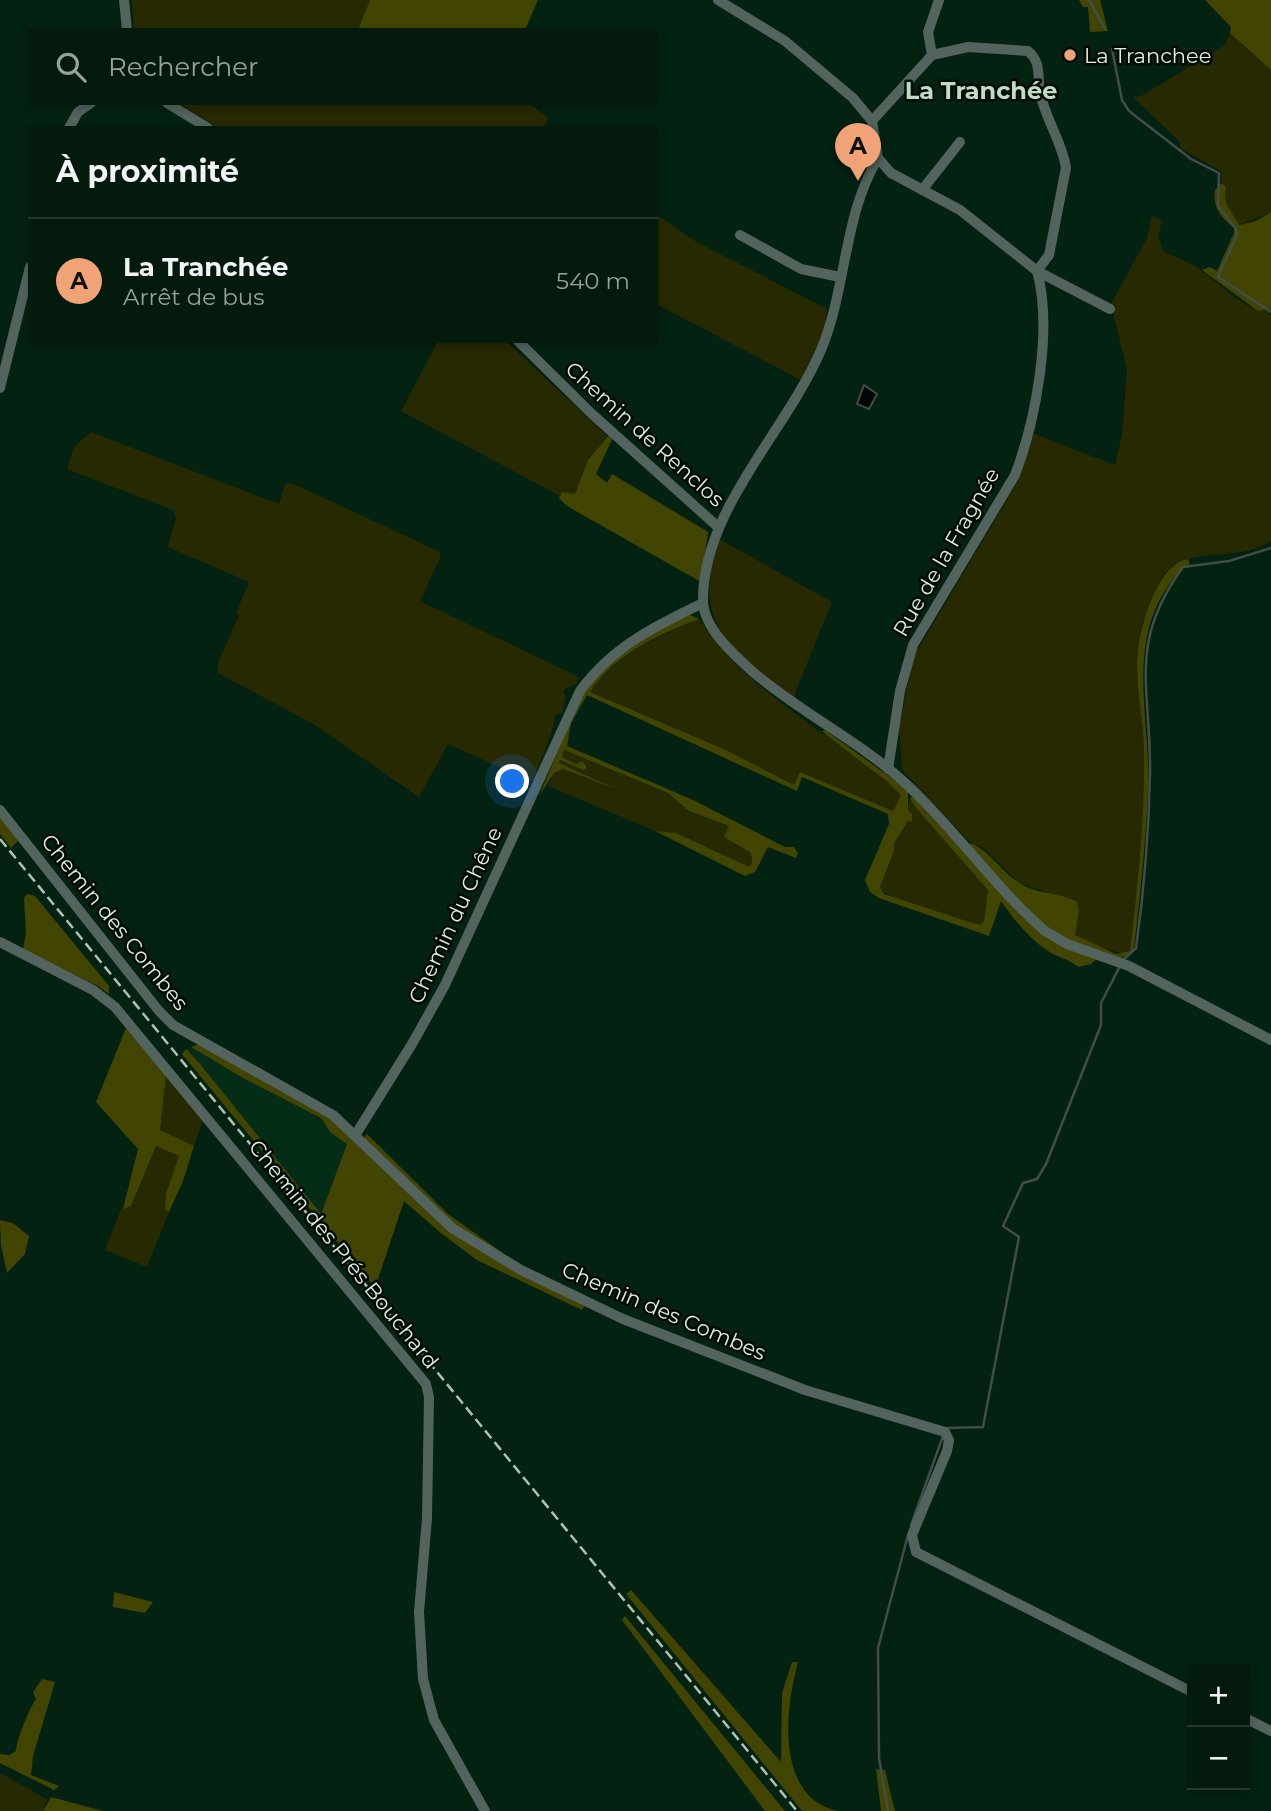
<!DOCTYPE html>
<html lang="fr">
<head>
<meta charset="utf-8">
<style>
  :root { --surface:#031a0d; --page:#0d2316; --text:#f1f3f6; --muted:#97a19d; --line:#24382e; --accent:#efa377 }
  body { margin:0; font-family:Montserrat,sans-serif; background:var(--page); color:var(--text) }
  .controls { position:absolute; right:21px; bottom:21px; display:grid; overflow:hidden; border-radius:0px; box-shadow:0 4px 10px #0003 }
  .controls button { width:63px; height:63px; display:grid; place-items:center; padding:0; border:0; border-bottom:2px solid var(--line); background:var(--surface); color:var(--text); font:35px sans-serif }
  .you { position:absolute; left:513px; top:782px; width:24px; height:24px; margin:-18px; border:5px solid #fff; border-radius:50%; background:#1a73e8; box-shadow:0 0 0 10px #1a73e833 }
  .badge { display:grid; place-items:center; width:46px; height:46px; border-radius:50%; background:var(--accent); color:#111; font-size:23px; font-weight:700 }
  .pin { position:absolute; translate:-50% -58px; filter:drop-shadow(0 2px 4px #0008) }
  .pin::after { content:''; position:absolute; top:37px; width:24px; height:21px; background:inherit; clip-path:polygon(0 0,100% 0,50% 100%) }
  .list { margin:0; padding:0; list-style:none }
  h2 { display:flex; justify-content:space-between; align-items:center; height:91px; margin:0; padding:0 28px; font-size:30px }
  h2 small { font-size:23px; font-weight:400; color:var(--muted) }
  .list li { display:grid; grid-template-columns:46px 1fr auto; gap:21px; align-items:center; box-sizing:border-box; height:126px; padding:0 28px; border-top:2px solid var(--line) }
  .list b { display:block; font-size:26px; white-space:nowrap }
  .list p { margin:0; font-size:23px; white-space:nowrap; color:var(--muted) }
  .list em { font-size:23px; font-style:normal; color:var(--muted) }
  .icon { flex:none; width:38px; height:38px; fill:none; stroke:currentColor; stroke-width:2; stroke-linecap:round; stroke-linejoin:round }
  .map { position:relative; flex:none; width:1271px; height:1811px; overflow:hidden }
  .search { position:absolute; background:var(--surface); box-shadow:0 4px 10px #0003; left:28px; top:28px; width:630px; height:77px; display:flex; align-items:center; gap:18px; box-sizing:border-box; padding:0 24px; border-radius:0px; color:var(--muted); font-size:26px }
  .panel { position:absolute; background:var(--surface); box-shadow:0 4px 10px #0003; left:28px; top:126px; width:630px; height:217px; border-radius:0px }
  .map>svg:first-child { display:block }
  .built { fill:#052c17 }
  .green { fill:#272900 }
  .forest { fill:#424502 }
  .water { fill:#000707; stroke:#424c49; stroke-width:2 }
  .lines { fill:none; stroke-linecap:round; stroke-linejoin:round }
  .stream { stroke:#424c49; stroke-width:2.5 }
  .minor { stroke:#53645f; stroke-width:10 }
  .rail { stroke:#afc2b5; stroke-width:2.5; stroke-dasharray:10 5; stroke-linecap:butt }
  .poi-dot { fill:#efa377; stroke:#010903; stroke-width:2.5 }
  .labels { text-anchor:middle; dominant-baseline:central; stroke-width:5; stroke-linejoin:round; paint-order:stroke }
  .poi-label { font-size:21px; fill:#ddeee2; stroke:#010903; text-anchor:start }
  .street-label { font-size:21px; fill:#ddeee2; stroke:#010903 }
  .quarter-label { font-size:24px; font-weight:bold; fill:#bcdec6; stroke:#010903 }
</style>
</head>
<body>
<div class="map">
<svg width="1271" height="1811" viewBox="0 0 1271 1811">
  <rect width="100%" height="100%" fill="#042211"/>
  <polygon class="built" points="191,1047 243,1078 321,1118 331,1133 347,1144 321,1215 186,1049"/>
  <g class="green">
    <polygon points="132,0 370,0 358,30 134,30"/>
    <polygon points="1230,33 1271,70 1271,212 1239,225 1224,201 1226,187 1222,183 1221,171 1180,148 1180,142 1133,97 1141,96 1224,46"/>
    <polygon points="179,103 528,103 548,117 544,128 218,128"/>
    <polygon points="656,214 695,241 827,309 824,331 801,380 656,304"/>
    <path d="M1152,215L1162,221L1158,236L1164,252C1177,258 1192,263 1203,272C1221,285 1244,311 1268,311L1271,316V541C1241,562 1193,547 1170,568C1154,583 1143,620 1139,642C1133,677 1143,713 1144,748C1145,816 1138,884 1130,951L1124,954L1091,945L1074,935L1079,912L1041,890L1019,883L984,848L971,843L902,770L899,728L915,648L920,646L1018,481L1032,433L1115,465L1122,435L1127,369L1111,304L1147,238Z"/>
    <polygon points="433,341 506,341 607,436 588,461 575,494 562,492 560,496 401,411 437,343"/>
    <path d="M91,432L279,504L285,484L292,483L440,552V558L420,601L579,677L576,684L563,690L566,697L562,713L556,714C552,735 540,763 532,782L448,744L419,797L315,725L218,673V663L239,615L236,613L249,582L168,547L176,518L173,510L67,469L74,447Z"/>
    <path d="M719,539L832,602L795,693L796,701C733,651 689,626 719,539Z"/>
    <path d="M699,619C745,690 825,730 889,783L901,797L893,811L800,772L794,785L726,750L590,692C616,654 658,636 699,619Z"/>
    <polygon points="563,750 668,793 689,811 730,827 725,837 751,853 752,863 749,868 676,833 655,831 548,786 554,772 563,769 605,783 558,763 560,760 583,770 587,768 583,761 577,764 562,757"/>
    <path d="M910,799L988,890L984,921L980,925C958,919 891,904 880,887L894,851V843L908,821H911L907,811Z"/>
    <polygon points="166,1076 203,1120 194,1146 160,1130"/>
    <polygon points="156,1146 179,1156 165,1209 169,1212 147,1267 105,1250 122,1207 131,1206"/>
    <polygon points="0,1773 47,1799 43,1811 0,1811"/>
  </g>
  <g class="forest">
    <polygon points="370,0 538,0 525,30 358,30"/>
    <polygon points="1079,0 1100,0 1108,31 1090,32 1088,7 1083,7"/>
    <polygon points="1205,0 1271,0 1271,70 1230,33 1231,27"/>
    <path d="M1222,183L1226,187C1222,206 1232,210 1239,225L1256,221L1271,212V309L1258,311L1202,270L1210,267L1217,271L1234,233V228C1221,217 1212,208 1215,190Z"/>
    <polygon points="609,435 613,437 596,474 607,483 612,474 708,532 701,582 567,506 559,498 562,492 575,494 588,460"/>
    <path d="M1188,559L1190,564C1179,568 1175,577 1168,586C1126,647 1151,721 1148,789C1146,842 1140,895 1134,948L1128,955L1117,959L1060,937L1043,926L969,847L971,843C991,852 1000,870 1018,882C1034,894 1059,892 1077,902L1079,911L1075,935L1116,954L1130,951C1138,884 1145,816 1144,748C1143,713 1133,677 1139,642C1144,616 1159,563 1188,559Z"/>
    <path d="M688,614L699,619C658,635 615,654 590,692L726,750L794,785L800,772L893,811L901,796L889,783L826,735L822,731L825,730L908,790V811L912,814V822L908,821L894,843V851L880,887L884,894L966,921L980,925L984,921L988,890L917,809L910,799L912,796L1043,935L1098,958L1091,964L1078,967C1068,958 1058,958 1048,951C1030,939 1014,920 1001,901L989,936L879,898L870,892L865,880L889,824L888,814L802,777L797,791L587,695L571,723L567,746L693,800L785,847H794L798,853L796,858L768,847L755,872L745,876L655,831L676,833L749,867L752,863L751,853L724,837L729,826L689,811L668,793L564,750L562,757L576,764L583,761L587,768L583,770L560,760L559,763L617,789L563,769L554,773L539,796L577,706L588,686L622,651Z"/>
    <polygon points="0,815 19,840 11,848 0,834"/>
    <polygon points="27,894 35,896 109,986 109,994 98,986 23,950 26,933 24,898"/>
    <polygon points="126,1028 166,1076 160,1130 194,1146 183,1181 169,1212 165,1209 166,1194 179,1156 156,1146 131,1206 123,1209 138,1149 96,1102"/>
    <polygon points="199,1044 326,1113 359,1143 367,1134 448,1214 507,1256 504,1264 585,1305 582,1310 477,1260 442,1234 404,1201 375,1288 182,1054 186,1049 200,1064 321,1214 347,1144 331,1133 321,1118 243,1078 191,1047"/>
    <polygon points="0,1220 13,1223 29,1236 25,1254 7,1273 1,1245"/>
    <path d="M631,1590L781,1762L782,1693L792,1662H798C785,1709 775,1796 837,1811H802L626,1594Z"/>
    <polygon points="114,1592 153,1602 145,1613 113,1607"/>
    <polygon points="625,1616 785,1811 765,1811 622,1620"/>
    <path d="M42,1679L55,1682L33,1756L31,1775L59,1786L54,1790L0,1763V1754L9,1755L16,1751C16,1741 30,1707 36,1699L33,1692Z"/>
    <polygon points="876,1769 885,1770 895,1811 881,1811"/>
    <polygon points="51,1797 103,1811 43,1811"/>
  </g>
  <polygon class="water" points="864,385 877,394 869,409 857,404"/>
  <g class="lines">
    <g class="stream">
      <polyline points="1089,0 1105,29"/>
      <polyline points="1112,49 1122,100 1129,111 1191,159 1219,173 1218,206 1236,229 1237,235 1218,277 1271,312"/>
      <path d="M1123,960L1136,948C1144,891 1149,830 1150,772C1151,687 1127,644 1183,567L1229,561L1271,548"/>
      <polyline points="947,1428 983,1427 1019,1237 1003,1226 1023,1183 1037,1179 1046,1164 1101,1025 1101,1003 1120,966"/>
      <polyline points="911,1525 943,1436"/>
      <polyline points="888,1811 879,1758 878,1648 908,1535"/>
    </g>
    <g class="minor">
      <polyline points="124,0 127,30"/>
      <polyline points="718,0 785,41 853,98 872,121 878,158 891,173 960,210 1037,271 1110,309"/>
      <polyline points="932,55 928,32 939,0"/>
      <polyline points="167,103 208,128"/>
      <path d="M872,121L932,55L968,47L1028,51C1042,63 1037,76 1040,92C1045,119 1062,141 1066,168L1049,255L1037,271C1053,329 1036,420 1015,475L913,645L900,691L888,769"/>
      <polyline points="69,128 78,112 91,103"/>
      <path d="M878,158C843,216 847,288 821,350C786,432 703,509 703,600C703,628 734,655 753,672C800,712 857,740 903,781C954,827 993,886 1045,931L1067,944L1129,966L1271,1040"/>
      <polyline points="922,190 960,142"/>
      <polyline points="740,235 801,269 840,277"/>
      <polyline points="518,341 592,414 717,526"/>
      <polyline points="0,388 30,267"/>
      <polyline points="0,810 159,1011 173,1025 333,1115 452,1228 521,1270 623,1319 805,1390 945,1432 949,1440 947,1451 912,1535 916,1552 1192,1692"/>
      <polyline points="0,942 93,990 115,1007 426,1384 429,1397 427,1518 419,1612 423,1679 434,1720 485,1811"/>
      <path d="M356,1134L412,1044L445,985L580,691C612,647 655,626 703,603"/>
      <polyline points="1245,1718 1271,1731"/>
    </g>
    <polyline class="rail" points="0,839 797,1811"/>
  </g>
  <circle class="poi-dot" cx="1070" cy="55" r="7"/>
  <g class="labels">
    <g class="poi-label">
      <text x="1084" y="55">La Tranchee</text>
    </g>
    <g class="street-label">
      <text transform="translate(645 434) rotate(42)">Chemin de Renclos</text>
      <text transform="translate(946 552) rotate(-60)">Rue de la Fragnée</text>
      <text transform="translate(455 915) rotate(-65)">Chemin du Chêne</text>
      <text transform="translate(115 922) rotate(51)">Chemin des Combes</text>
      <text transform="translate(344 1254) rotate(51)">Chemin des Prés Bouchard</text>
      <text transform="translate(664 1311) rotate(23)">Chemin des Combes</text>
    </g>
    <g class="quarter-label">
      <text x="981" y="90">La Tranchée</text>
    </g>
  </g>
</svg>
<div class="controls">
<button>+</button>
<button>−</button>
</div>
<div class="you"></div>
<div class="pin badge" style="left:858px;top:181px">A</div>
<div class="search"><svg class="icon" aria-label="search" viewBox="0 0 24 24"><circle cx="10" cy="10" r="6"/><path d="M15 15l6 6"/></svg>Rechercher</div>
<section class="panel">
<h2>À proximité<small></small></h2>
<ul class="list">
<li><span class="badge">A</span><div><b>La Tranchée</b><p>Arrêt de bus</p></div><em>540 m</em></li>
</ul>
</section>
</div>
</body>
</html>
